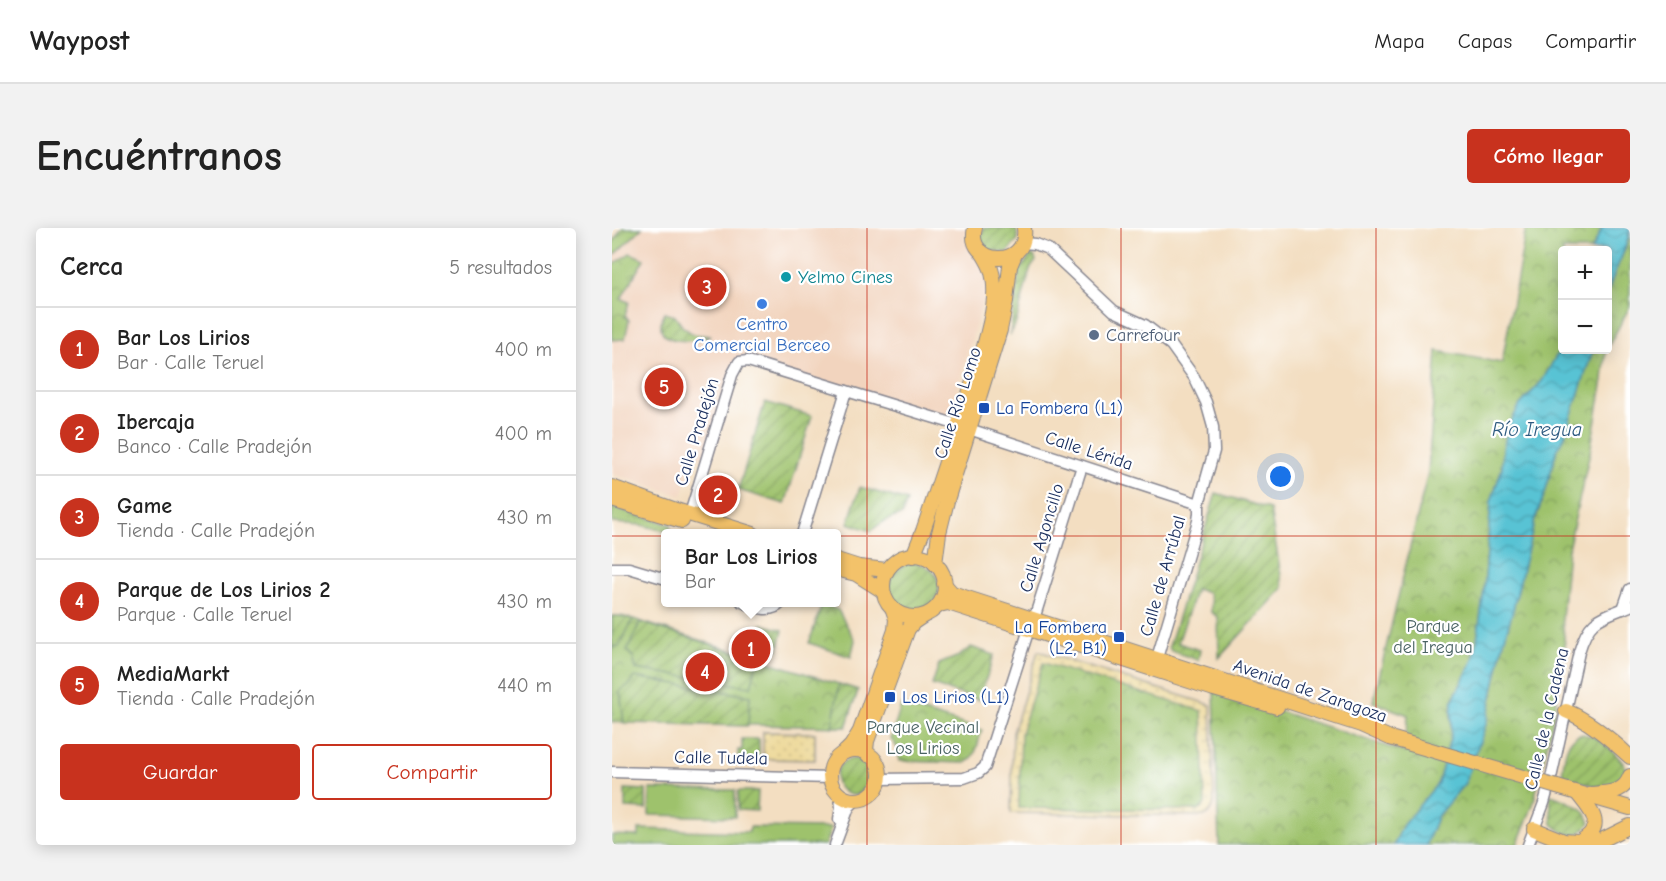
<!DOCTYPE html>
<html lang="es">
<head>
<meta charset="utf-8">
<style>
  :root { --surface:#fff; --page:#f2f2f2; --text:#222; --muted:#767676; --line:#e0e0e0; --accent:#c8321e }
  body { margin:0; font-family:"Comic Neue",sans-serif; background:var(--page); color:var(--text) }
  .controls { position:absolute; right:18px; top:18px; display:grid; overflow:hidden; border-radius:6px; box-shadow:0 3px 15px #0003 }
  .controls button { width:54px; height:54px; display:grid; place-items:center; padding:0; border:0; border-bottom:2px solid var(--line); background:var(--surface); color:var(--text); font:30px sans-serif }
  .you { position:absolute; left:669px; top:249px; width:21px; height:21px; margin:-15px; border:4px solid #fff; border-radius:50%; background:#1a73e8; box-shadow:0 0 0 9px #1a73e833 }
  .badge { display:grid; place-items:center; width:39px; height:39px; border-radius:50%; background:var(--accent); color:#fff; font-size:20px; font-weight:700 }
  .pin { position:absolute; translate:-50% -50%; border:3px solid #fff; box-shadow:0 2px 6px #0006 }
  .popup { position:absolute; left:49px; top:301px; width:180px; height:78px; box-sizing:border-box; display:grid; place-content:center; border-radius:6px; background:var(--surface); filter:drop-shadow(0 2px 4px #0005); font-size:20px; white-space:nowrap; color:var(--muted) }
  .popup b { font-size:22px; color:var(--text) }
  .popup::after { content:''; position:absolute; left:50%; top:100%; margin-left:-12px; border:12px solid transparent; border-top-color:var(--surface) }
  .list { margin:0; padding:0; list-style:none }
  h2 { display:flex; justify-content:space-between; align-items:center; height:78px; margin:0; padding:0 24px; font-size:26px }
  h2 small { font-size:20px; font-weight:400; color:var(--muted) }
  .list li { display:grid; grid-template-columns:39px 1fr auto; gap:18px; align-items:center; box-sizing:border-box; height:84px; padding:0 24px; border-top:2px solid var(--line) }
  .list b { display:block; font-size:22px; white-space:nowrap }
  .list p { margin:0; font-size:20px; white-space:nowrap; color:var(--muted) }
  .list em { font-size:20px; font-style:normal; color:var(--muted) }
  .actions { display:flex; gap:12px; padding:18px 24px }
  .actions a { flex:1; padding:14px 0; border:2px solid var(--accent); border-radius:6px; text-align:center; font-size:21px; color:var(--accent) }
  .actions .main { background:var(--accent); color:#fff }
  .map { position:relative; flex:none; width:1018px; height:617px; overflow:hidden; border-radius:6px }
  header { display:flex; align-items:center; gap:36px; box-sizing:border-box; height:84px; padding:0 30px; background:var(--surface); border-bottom:2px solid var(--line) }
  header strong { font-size:28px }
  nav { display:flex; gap:33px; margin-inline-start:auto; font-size:21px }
  .intro { display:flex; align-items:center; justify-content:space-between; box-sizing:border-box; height:144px; padding:0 36px }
  h1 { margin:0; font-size:42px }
  .button { padding:15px 27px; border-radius:6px; background:var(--accent); color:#fff; font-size:21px; font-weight:700 }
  main { display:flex; gap:36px; padding:0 36px }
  aside { flex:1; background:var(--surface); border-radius:6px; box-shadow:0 3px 15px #0003 }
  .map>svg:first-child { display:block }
  .built { fill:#f2d4be }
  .grass { fill:#9ec26c; stroke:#5c7865; stroke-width:1.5 }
  .sand { fill:url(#sand-dots); stroke:#84847e; stroke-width:1.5 }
  .park { fill:url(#park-crowns); stroke:#5c7865; stroke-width:1.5 }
  .garden { fill:url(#garden-furrows); stroke:#5c7865; stroke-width:1.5 }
  .water { fill:url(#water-waves); stroke:#3a7999; stroke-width:1.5 }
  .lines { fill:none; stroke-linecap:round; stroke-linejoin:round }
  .minor-casing { stroke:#878690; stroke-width:13 }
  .major-casing { stroke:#878690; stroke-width:16 }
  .minor { stroke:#fff; stroke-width:10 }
  .major { stroke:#f3c26a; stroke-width:14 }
  .major-bridge-casing { stroke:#878690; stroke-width:16; stroke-linecap:butt }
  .major-bridge { stroke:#f3c26a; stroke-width:14 }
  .grid { fill:none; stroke:#c8321e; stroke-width:1.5; stroke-opacity:0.55 }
  .culture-dot { fill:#0f9aa8; stroke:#fff; stroke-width:2 }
  .shop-dot { fill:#3f7fe0; stroke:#fff; stroke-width:2 }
  .service-dot { fill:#5c6f8a; stroke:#fff; stroke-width:2 }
  .transit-dot { fill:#1a4fb4; stroke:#fff; stroke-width:2 }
  .labels { text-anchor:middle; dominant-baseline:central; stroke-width:4.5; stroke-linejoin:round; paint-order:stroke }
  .culture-label { font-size:18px; fill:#0d838f; stroke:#fff; text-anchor:start }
  .shop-label { font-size:18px; fill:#366cbe; stroke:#fff }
  .service-label { font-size:18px; fill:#4e5e75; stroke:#fff; text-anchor:start }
  .street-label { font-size:18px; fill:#1b2f5e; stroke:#fff }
  .transit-label { font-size:18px; fill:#164399; stroke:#fff; text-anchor:start }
  .park-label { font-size:18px; fill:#496263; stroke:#fff }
  .water-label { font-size:20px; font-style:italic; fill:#2e5b81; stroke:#fff }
</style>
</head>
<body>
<header>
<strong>Waypost</strong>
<nav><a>Mapa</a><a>Capas</a><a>Compartir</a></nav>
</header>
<div class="intro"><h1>Encuéntranos</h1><a class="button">Cómo llegar</a></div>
<main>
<aside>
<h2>Cerca<small>5 resultados</small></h2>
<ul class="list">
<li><span class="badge">1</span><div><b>Bar Los Lirios</b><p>Bar · Calle Teruel</p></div><em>400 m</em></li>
<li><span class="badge">2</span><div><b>Ibercaja</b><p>Banco · Calle Pradejón</p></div><em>400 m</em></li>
<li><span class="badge">3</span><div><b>Game</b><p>Tienda · Calle Pradejón</p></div><em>430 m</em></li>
<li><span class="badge">4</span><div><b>Parque de Los Lirios 2</b><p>Parque · Calle Teruel</p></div><em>430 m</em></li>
<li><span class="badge">5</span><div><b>MediaMarkt</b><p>Tienda · Calle Pradejón</p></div><em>440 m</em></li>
</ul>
<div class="actions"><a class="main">Guardar</a><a>Compartir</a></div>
</aside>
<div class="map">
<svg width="1018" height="617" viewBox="0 0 1018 617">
  <defs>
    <pattern id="sand-dots" width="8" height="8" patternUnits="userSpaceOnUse" patternTransform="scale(1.5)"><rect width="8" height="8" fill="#eeda9e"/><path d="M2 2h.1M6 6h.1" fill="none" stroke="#ccbb8a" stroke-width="1.8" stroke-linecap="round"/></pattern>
    <pattern id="park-crowns" width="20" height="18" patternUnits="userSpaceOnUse" patternTransform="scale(1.5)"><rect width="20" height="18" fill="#9ec26c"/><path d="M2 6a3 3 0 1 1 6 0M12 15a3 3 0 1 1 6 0" fill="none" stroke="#809e5c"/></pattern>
    <pattern id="garden-furrows" width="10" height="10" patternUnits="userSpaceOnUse" patternTransform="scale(1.5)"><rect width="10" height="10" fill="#9ec26c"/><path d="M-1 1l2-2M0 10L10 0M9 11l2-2" fill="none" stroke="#809e5c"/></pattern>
    <pattern id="water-waves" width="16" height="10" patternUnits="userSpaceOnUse" patternTransform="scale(1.5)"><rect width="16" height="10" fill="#59c3d4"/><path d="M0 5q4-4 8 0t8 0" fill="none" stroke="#499faf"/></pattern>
  </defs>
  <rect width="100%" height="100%" fill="#fff"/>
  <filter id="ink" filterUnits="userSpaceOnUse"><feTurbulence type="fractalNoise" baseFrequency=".0167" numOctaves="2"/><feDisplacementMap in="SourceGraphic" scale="12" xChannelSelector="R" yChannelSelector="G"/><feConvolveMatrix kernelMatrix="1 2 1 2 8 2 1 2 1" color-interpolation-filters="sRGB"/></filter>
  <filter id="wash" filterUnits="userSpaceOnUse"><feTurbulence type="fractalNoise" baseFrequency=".008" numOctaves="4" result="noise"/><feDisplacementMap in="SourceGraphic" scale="24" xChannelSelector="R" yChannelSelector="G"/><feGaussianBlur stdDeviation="1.35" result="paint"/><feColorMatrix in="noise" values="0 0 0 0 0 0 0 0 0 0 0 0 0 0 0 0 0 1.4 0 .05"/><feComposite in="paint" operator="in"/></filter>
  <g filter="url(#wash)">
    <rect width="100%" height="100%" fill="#f3dec1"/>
    <polygon class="built" points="9,0 356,0 353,11 375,47 375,59 342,172 349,175 345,187 326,191 127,134 94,231 83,228 83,224 70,268 0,246 0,16"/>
    <g class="grass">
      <polygon points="38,561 123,562 123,589 37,587"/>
      <polygon points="138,599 219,600 213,617 0,617 0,607 27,608 27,601 137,604"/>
    </g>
    <g class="sand">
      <path d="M426,423L599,477L602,575C600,582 598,585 592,588L399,585L401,505Z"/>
      <polygon points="151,504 203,505 203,532 151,531"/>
    </g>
    <g class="park">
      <polygon points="914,0 990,0 980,22 951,22 950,118 930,153 908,177 897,197 891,221 890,240 879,274 872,363 864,419 861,432 842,469 839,481 839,508 826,555 791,597 782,617 607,617 602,462 792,524 796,487 761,474 816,244 825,123 890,135"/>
      <polygon points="1018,1 1018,78 996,119 996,64 1001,46 1013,22"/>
      <polygon points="18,25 32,31 9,71 17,74 13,88 17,92 13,111 0,112 0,38"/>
      <polygon points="981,122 994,122 991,152 978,224 956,321 950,390 953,418 940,496 921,577 905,617 814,617 826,587 853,555 874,496 892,413 901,382 921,298 933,265 945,221 952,210"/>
      <polygon points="0,279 59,297 57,304 29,297 0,295"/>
      <polygon points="210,376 226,382 243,412 239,429 197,415"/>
      <polygon points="0,388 8,388 21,391 246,462 234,499 0,494"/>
      <polygon points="431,435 590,483 593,575 591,579 586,582 407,580 409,505"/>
      <path d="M289,477L370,502C366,513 365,530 353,535L288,533L285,519L279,511Z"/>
    </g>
    <g class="garden">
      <polygon points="10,0 30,0 0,29 0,16"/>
      <polygon points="371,0 404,0 406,11 395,25 373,21 369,10"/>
      <polygon points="419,26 422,28 424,33 418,41 404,95 398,107 407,43"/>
      <path d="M52,85L63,88L70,98L81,106L98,108C87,114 52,117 49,100C48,95 51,90 52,85Z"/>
      <polygon points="153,174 200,188 173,276 126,262"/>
      <path d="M248,259L295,273L290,287C278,290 268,294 259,303L236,295Z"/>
      <polygon points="604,265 658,281 671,360 607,430 606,389 599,384 599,373 596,365 584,361 566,415 588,422 586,432 559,423 557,419"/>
      <circle cx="302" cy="360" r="25"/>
      <polygon points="0,388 8,388 21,391 7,419 0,419"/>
      <polygon points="28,394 146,431 139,459 24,441 21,429 15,423"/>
      <polygon points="150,396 171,402 166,422 145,415"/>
      <polygon points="359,419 382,427 367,472 320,457 327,436 347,428"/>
      <polygon points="22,449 138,468 136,498 12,495 8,463 21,454"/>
      <polygon points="227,456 246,462 234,499 220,499"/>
      <path d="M968,506C986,506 1001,523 1012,536C1015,546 1012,550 1005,558L987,559L950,548C952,534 952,512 968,506Z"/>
      <polygon points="130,511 147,511 147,531 126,531 126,522 130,522"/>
      <circle cx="242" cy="549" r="18"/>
      <polygon points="13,561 34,562 34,581 13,580"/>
      <polygon points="126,563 146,563 145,583 126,582"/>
      <path d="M938,567C944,568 967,578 971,582C974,584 976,591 978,595C966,611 955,610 940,596Z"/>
    </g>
    <g class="water">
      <path d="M990,0H1018C1015,23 1002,42 996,64V22H980Z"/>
      <polygon points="950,118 951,122 981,122 952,210 945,221 933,265 923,291 901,382 892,413 874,496 853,555 826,587 814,617 782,617 791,597 826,555 839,508 840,474 861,432 864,419 872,363 879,274 890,240 891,221 897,197 908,177 930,153"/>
    </g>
  </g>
  <g filter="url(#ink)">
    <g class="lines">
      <defs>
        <g id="minor">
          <polyline points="411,15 423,16 436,21 502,83 533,97 559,117 582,149 594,174 601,199 602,223 587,276 587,285 586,293 545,430"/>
          <polyline points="357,201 587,276"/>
          <polyline points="78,286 120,147 127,134 136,133 346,197"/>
          <polyline points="190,306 234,163"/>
          <polyline points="0,340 17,340 54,351"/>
          <path d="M130,374C143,379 158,387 170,374"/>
          <polyline points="1011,381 1018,361"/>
          <polyline points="422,391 470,238"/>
          <polyline points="0,544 218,550"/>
          <polyline points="267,551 352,550 366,545 373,539 417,401"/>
          <polyline points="227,591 229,579 228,568"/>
          <polyline points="223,617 237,579 244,572"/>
          <path d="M916,617L932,575L939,550L967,424C977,390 988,390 1018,378"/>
        </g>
        <g id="major">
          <path d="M363,0C353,37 417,43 412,0"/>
          <polyline points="0,259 64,282 141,306"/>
          <polyline points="0,272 70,293"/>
          <circle cx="302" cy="358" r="31"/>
          <path d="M301,328L311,303L369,130C376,102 388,69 379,41C377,35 373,29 370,24"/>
          <polyline points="225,332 247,339 275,342"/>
          <polyline points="323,336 327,305 336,269 388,102 394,73 398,38 403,26"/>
          <polyline points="232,343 244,346 271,363"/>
          <polyline points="332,356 340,365 749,497 778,510"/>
          <polyline points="327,377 336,375 602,461 665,479"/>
          <path d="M954,483C976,492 1001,513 1018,529"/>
          <circle cx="243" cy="547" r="25"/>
          <polyline points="233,524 239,518 248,503 283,402 284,391 281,382"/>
          <polyline points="256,527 254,522 255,513 296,401 302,394 311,388"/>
          <polyline points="945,559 1018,580"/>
          <path d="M965,565C980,584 995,598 967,614"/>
          <path d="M980,566C996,564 1012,566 1018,548"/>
          <polyline points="922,601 952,613 978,615 988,613 1018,598"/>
        </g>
      </defs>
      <use href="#minor" class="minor-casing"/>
      <use href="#major" class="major-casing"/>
      <use href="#minor" class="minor"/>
      <use href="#major" class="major"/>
      <defs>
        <polyline id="major-bridge" points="778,510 945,559"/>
      </defs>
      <use href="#major-bridge" class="major-bridge-casing"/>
      <use href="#major-bridge" class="major-bridge"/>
    </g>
  </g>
  <path class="grid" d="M255,0V617M509,0V617M764,0V617M0,308H1018"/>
  <circle class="culture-dot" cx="174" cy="49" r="6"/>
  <circle class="shop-dot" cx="150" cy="76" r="6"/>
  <circle class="service-dot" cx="482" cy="107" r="6"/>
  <g class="transit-dot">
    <rect x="366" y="174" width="12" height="12" rx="3"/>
    <rect x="501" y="403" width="12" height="12" rx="3"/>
    <rect x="272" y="463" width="12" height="12" rx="3"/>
  </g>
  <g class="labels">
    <g class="culture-label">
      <text x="186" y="49">Yelmo Cines</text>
    </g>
    <g class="shop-label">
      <text x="150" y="96">Centro<tspan x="150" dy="21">Comercial Berceo</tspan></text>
    </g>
    <g class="service-label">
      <text x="494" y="107">Carrefour</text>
    </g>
    <g class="street-label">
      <text transform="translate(346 175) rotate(-72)">Calle Río Lomo</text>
      <text transform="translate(85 204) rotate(-73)">Calle Pradejón</text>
      <text transform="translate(477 223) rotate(18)">Calle Lérida</text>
      <text transform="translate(430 310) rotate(-73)">Calle Agoncillo</text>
      <text transform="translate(551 348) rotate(-74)">Calle de Arrúbal</text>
      <text transform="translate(698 463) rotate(19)">Avenida de Zaragoza</text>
      <text transform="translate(935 491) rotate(-77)">Calle de la Cadena</text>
      <text transform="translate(109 530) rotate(1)">Calle Tudela</text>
    </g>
    <g class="transit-label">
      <text x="384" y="180">La Fombera (L1)</text>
      <text x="495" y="399" text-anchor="end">La Fombera<tspan x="495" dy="21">(L2, B1)</tspan></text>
      <text x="290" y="469">Los Lirios (L1)</text>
    </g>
    <g class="park-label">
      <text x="821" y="398">Parque<tspan x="821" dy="21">del Iregua</tspan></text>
      <text x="311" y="499">Parque Vecinal<tspan x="311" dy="21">Los Lirios</tspan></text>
    </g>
    <g class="water-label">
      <text x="925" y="201">Río Iregua</text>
    </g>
  </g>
</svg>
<div class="controls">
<button>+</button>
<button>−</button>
</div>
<div class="you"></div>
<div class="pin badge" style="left:139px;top:421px">1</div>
<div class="popup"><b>Bar Los Lirios</b>Bar</div>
<div class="pin badge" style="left:106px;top:267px">2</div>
<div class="pin badge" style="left:95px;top:59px">3</div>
<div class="pin badge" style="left:93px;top:444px">4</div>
<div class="pin badge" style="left:52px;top:159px">5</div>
</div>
</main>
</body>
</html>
